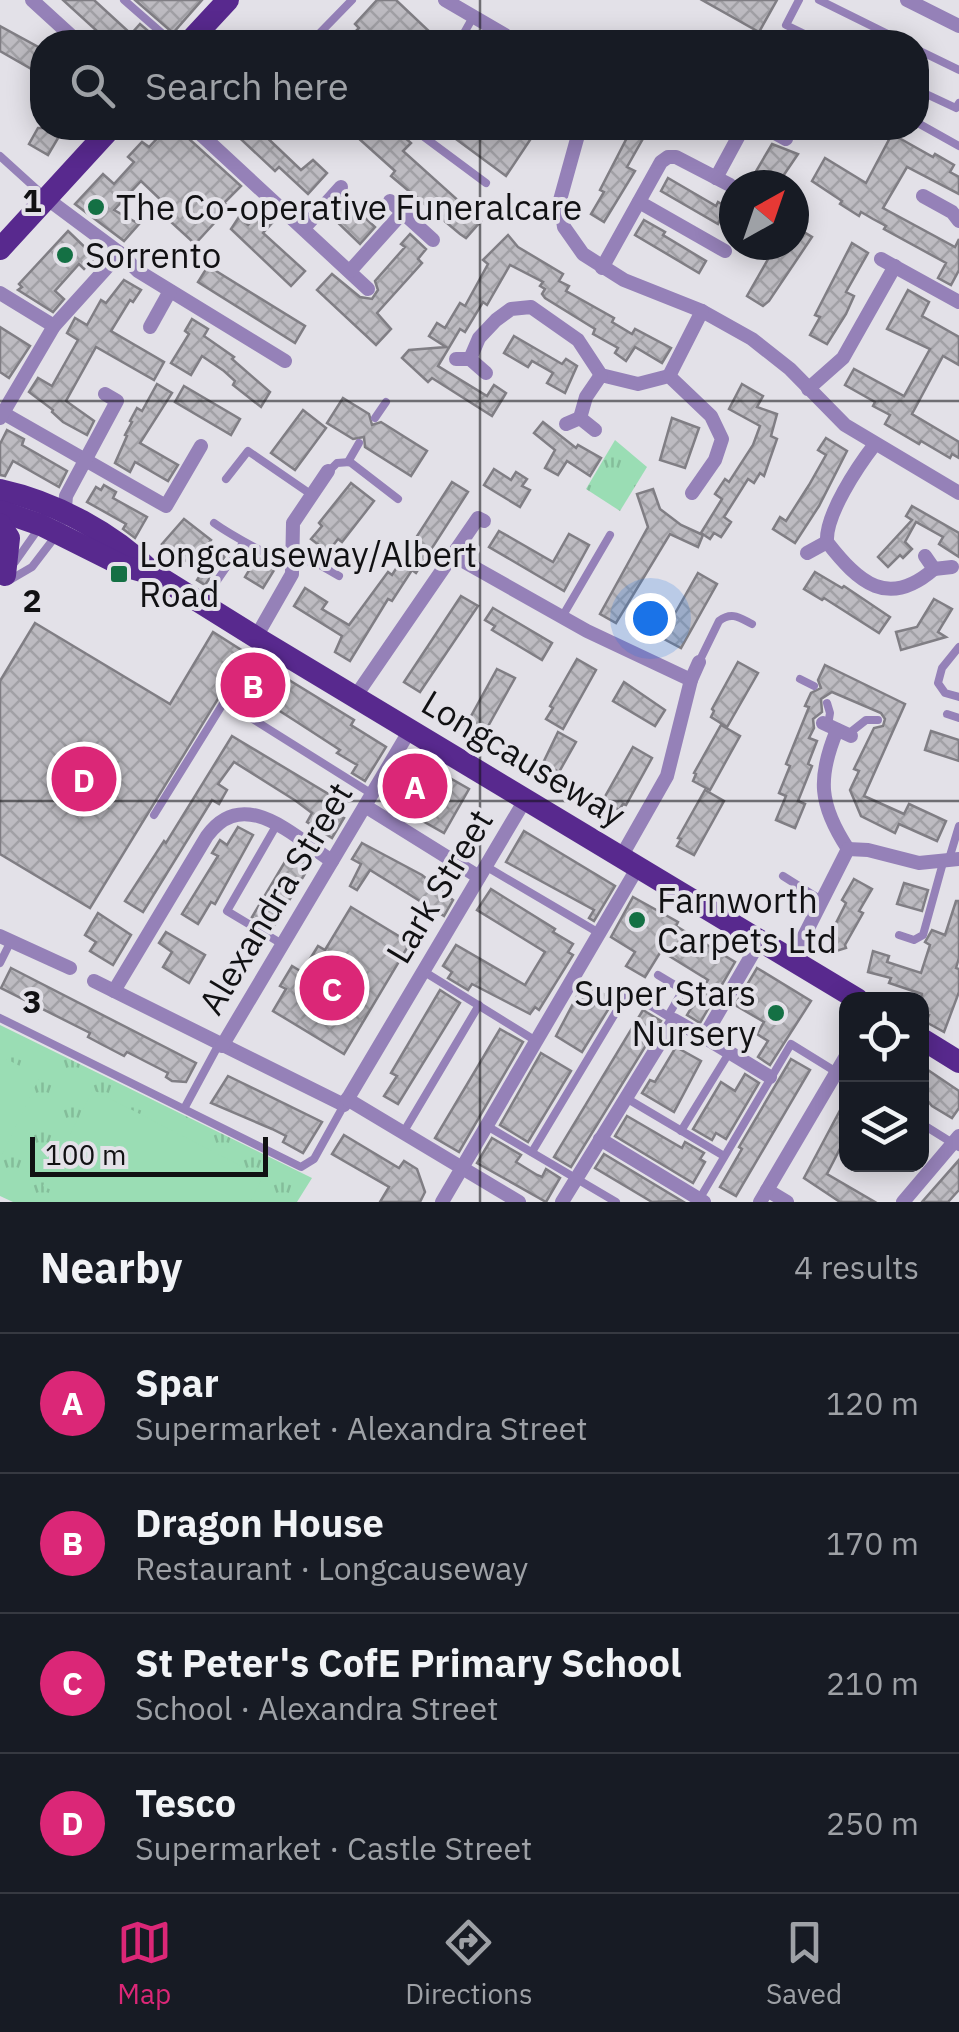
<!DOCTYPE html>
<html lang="en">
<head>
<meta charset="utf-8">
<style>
  :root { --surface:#171b24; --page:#242831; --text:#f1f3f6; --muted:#9ea1a6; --line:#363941; --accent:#db2777 }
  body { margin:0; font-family:"IBM Plex Sans",sans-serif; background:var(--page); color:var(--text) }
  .controls { position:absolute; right:30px; bottom:30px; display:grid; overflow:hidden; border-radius:20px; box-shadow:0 5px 25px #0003 }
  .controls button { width:90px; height:90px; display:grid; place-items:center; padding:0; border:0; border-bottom:2px solid var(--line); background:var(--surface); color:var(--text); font:50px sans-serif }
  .compass { position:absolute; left:719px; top:170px; width:90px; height:90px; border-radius:50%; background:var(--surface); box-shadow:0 5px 25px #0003; rotate:40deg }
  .scale { position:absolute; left:30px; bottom:25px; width:238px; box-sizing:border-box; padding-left:10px; border:5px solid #111113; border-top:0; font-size:28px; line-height:35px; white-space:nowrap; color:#111113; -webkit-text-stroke:8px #e3e1e8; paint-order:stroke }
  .you { position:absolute; left:650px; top:618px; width:35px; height:35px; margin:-25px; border:8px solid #fff; border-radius:50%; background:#1a73e8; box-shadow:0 0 0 15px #1a73e833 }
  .badge { display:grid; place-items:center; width:65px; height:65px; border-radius:50%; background:var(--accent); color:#fff; font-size:32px; font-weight:700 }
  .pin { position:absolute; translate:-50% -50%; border:5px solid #fff; box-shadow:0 2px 10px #0006 }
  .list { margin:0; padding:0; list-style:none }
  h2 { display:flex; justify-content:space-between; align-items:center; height:130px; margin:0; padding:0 40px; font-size:42px }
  h2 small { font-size:32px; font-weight:400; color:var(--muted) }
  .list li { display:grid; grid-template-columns:65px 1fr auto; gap:30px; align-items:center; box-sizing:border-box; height:140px; padding:0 40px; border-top:2px solid var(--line) }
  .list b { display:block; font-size:38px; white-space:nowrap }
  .list p { margin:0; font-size:32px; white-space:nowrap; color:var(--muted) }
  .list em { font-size:32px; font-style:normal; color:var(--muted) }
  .icon { flex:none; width:55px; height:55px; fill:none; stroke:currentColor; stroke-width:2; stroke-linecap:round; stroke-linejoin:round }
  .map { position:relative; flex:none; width:959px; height:1202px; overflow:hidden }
  .search { position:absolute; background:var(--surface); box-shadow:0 5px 25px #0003; left:30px; right:30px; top:30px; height:110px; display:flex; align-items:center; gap:25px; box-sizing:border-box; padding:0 35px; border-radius:40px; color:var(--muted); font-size:38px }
  .sheet { height:690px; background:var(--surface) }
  nav { display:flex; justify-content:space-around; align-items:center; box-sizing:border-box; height:140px; border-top:2px solid var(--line); background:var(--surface); font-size:28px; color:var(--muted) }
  nav a { display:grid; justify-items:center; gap:5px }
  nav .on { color:var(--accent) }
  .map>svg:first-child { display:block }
  .grass { fill:url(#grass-tufts) }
  .pitch { fill:#9addb4 }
  .building { fill:url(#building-cross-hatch); stroke:#807e84; stroke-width:2.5 }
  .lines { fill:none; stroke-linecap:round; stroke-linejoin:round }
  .lane { stroke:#9581b8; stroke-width:8 }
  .street { stroke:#9581b8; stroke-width:14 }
  .primary { stroke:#58298e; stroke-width:22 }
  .grid { fill:none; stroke:#111113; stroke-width:2.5; stroke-opacity:0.55 }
  .poi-dot { fill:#147044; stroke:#e3e1e8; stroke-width:4 }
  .labels { text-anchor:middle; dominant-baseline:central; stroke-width:8; stroke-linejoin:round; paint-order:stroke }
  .poi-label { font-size:35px; fill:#111113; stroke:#e3e1e8; text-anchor:start }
  .street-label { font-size:35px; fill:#111113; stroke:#e3e1e8 }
  .grid-label { font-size:32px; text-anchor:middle; font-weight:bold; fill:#111113; stroke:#e3e1e8; stroke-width:8; stroke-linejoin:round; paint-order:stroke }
</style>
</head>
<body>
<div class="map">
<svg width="959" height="1202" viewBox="0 0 959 1202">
  <defs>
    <pattern id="grass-tufts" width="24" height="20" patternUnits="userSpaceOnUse" patternTransform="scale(2.5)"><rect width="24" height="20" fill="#9addb4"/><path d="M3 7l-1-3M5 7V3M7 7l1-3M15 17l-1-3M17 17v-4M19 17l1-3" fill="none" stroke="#84bd9a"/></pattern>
    <pattern id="building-cross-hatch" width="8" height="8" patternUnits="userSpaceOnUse" patternTransform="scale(2.5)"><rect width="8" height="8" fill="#bdbbc1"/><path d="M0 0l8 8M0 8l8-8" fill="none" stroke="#a1a0a5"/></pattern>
  </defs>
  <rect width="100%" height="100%" fill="#e3e1e8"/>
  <g class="grass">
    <polygon points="615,440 647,467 620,511 586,489"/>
    <polygon points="0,1025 312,1178 297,1202 13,1202 0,1196"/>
  </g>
  <g class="pitch">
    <polygon points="0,1056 40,1076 0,1159"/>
    <polygon points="93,1090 263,1177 250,1202 75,1202 43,1186"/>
  </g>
  <g class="building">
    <polygon points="63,0 94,0 131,34 140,24 161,42 109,42"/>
    <polygon points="135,0 202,0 173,33"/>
    <polygon points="377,0 396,0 433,35 426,42 345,42 359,28 355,24"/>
    <polygon points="702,0 777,0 759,32"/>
    <polygon points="0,26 42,49 42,75 0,51"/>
    <polygon points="38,128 64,128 48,155 29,144"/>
    <polygon points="167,128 177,128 241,186 224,203 229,207 195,244 159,211 163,202 141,181 114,210 139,224 124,241 75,204 103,174 114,184 134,162 128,157 142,142 149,147"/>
    <polygon points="229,128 257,128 301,170 313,160 327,173 308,194 279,167 275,171"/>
    <polygon points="347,128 394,128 411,143 403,151 481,221 466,238 460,234 391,176 395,171"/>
    <polygon points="441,128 482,128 493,135 498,128 538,128 506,176"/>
    <polygon points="632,128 649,128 627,167 635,171 604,222 591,214 604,192 600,190"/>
    <polygon points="892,134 933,157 935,154 954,165 950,172 959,177 959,194 907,167 883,208 955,247 959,239 959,270 951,285 938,278 946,263 884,229 886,226 873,219 861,212 859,216 840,204 842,201 812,181 825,158 866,183"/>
    <polygon points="772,144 798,154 777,185 748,185"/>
    <polygon points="668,178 716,206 718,202 734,211 734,226 721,218 718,224 661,191"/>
    <polygon points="348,202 375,227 360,244 333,218"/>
    <polygon points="260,212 272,223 263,233 305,271 291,286 231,229 239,217 248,225"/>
    <polygon points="644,220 665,232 663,235 706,261 699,273 635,235"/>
    <polygon points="799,229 812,237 769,301 763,306 747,296 775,247 773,245 794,245"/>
    <polygon points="68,231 95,257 84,269 79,264 55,291 64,299 53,312 18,290 22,287 19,284"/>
    <polygon points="410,234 426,249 418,259 422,263 377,313 391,329 376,345 317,290 332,274 360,297 372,299 378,290 375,281 405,247 401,244"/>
    <polygon points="508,235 518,247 563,274 559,281 569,286 566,291 614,318 612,322 632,334 635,329 671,348 662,363 635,347 626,361 615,353 618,348 593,334 595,329 545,298 542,294 545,289 540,286 543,282 510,265 487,305 483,302 465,332 460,329 438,366 487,396 494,385 506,393 492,416 432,378 428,382 402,358 409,350 446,347 429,336 437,323 445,328 460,303 465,306 488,264 483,260"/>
    <polygon points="852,243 868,253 846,292 854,296 846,314 827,344 810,335 820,317 815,315"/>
    <polygon points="208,266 305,326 295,343 198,282"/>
    <polygon points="124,280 141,290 133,302 130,300 111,331 164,362 154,380 96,347 66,401 94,421 87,435 63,422 52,412 53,410 29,392 38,378 52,386 78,340 67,333 75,318 87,325 101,300 106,303"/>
    <polygon points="908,290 929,302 922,316 959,337 959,365 943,356 912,414 959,442 959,458 952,454 950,458 921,441 919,444 885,424 890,415 873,406 875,402 845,385 854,369 904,396 930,349 887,329"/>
    <polygon points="192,319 208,329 204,336 234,357 232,359 270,392 261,407 233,385 235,381 224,371 202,356 191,375 171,363 189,334 185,331"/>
    <polygon points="0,327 30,346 9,378 0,372"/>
    <polygon points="514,336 562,364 566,359 577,366 565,393 547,383 553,373 532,361 528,367 504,353"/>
    <polygon points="157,384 172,393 140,443 178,465 168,481 135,462 130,472 115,463 127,436 125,435 132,422 130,421 137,408 142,411"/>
    <polygon points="742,384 763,396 757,407 777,414 771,436 777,439 764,476 760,473 754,483 748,479 724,517 731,522 721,537 714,533 710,539 701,533 722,499 715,494 725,479 729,482 753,445 760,426 729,409"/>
    <polygon points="184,386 240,419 231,435 175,402"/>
    <polygon points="343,398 369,414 372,425 381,422 427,451 411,476 365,447 364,437 353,439 327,423"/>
    <polygon points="303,410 326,428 295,470 271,453"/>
    <polygon points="672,418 699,428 685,468 660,460"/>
    <polygon points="543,422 576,448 578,445 601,458 590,476 567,461 558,475 545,468 555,450 534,433"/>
    <polygon points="7,430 24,439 22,445 67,471 59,487 13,461 5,476 0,475 0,444"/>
    <polygon points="826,438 847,451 819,506 795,543 773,529 780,517 786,521 809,485 826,455 818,450"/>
    <polygon points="494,469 511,480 516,472 527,479 522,486 530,490 520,507 484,485"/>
    <polygon points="452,482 468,492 416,573 412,570 392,601 388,599 350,661 335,652 342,636 294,606 305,588 327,602 322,609 349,625 388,572 392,575"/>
    <polygon points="351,483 374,501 342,542 338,539 328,552 311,539 322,526 319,523"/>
    <polygon points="104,485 116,492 113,498 147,517 135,538 123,529 126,524 87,502 96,487 101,490"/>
    <polygon points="653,489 660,509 681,525 703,535 698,547 670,534 616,623 600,614 648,527 637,494"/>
    <polygon points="912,506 959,533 959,557 939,544 943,537 916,522 905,542 912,549 903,558 900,555 888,567 878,557 912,520 906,516"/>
    <polygon points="184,519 211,540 208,544 225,556 205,585 197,580 202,572 162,544"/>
    <polygon points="499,531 553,562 569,534 589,545 564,591 489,547"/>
    <polygon points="257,557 276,567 263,588 245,577"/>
    <polygon points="815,572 842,588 844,586 890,617 879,633 824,598 822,600 804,589"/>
    <polygon points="698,573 717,584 681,648 664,639 668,632 665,631"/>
    <polygon points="461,596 478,606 420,692 404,682"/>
    <polygon points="934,599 952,609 938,632 946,637 901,650 896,632 917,627"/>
    <polygon points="493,608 552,643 542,660 492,630 495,626 485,620"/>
    <polygon points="35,623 170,704 213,632 246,653 90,908 0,854 0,681"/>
    <polygon points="577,659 596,670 563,729 546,719 553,708 550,706"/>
    <polygon points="258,661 354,720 351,725 386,747 365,781 352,773 357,765 337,753 340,750 300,724 261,699 256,707 251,704 248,707 235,699"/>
    <polygon points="738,662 758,673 727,727 711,717 714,711 712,709"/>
    <polygon points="825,665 905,704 864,796 904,814 909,804 946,821 937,841 899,824 895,833 861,816 850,790 859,771 854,769 874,728 883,726 885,719 881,713 832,692 821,699 822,712 813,719 814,728 809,738 817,741 808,764 812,766 798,801 805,804 795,828 776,820 786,796 779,793 790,766 786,764 809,707 805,706 811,693 821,688 818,680"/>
    <polygon points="497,669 515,678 482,737 465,727"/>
    <polygon points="624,682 665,710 655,726 613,701"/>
    <polygon points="721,725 740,736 710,790 693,781 696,774 694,773"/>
    <polygon points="931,731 959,740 959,761 925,750"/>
    <polygon points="558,732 576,742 559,772 543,763"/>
    <polygon points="232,736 345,804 338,815 344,818 332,838 307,822 312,813 296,801 234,762 218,784 227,790 219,804 212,800 143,912 125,901 164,841 166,843"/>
    <polygon points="633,747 652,758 626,805 623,804 619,810 603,800"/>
    <polygon points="420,761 469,789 444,833 398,807 405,796 397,791 413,764"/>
    <polygon points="705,790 724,801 694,855 677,846 681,839 678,838"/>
    <polygon points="238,827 253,835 215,904 211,902 198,924 182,914 218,856 212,853 220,840 227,845"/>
    <polygon points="524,831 615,886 594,921 589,918 594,910 506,862"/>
    <polygon points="362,843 422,875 453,900 444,916 370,870 357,890 350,886 361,864 352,859"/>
    <polygon points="292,850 312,862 272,929 252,917"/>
    <polygon points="854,879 872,889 859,911 863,913 845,945 846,948 833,952 829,937 846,903 842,900"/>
    <polygon points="904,883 928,890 922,911 897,904"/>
    <polygon points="491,889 555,929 553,932 573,944 568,952 573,955 539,1010 535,1007 530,1014 472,984 468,990 448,978 452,972 443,966 456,945 525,985 545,952 477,910"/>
    <polygon points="633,897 678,922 676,926 735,962 700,1023 687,1015 708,980 661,951 645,977 626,966 635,952 611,937"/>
    <polygon points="956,901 959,901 959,958 956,968 959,969 959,992 944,1032 926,1022 929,1015 922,1013 922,994 889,983 891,978 868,972 873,951 889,956 887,962 921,973 930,945 925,942 932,930 945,935"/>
    <polygon points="351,907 410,943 344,1054 273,1011 286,989 280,986 292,966 302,972 318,946 325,950"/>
    <polygon points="98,913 131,935 113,965 90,951 96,942 85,935"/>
    <polygon points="166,932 205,955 189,983 163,967 172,952 159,943"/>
    <polygon points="11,968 196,1063 186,1082 172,1081 166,1077 168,1073 127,1052 124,1056 101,1044 88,1037 90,1033 1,988"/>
    <polygon points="757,968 811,1001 770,1065 758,1057 768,1041 757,1034 764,1022 735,1005"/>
    <polygon points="584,983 614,1000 582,1052 556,1036"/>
    <polygon points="440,990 460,1003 398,1104 384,1096 397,1076 391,1073"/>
    <polygon points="643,1010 661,1021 571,1167 554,1157"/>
    <polygon points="500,1029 523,1042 459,1152 435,1138"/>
    <polygon points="676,1047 701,1061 674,1112 642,1093 650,1080 655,1082"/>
    <polygon points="541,1053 571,1071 528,1142 500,1125"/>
    <polygon points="791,1059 810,1070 736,1196 720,1187 742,1149 739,1147"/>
    <polygon points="922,1066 959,1091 959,1108 952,1118 932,1106 922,1094"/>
    <polygon points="745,1074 759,1083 726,1139 716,1133 712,1140 693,1129 721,1082 735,1091"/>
    <polygon points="228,1076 322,1122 303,1153 283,1142 286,1136 272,1129 211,1103"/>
    <polygon points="846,1099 846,1137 827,1174 875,1202 840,1202 804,1178"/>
    <polygon points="627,1116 682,1148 685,1142 704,1153 700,1159 705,1162 693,1183 615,1136"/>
    <polygon points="344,1135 399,1168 404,1161 417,1169 425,1192 420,1202 380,1202 389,1187 332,1154"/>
    <polygon points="492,1138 521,1155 516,1162 537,1175 542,1177 546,1169 560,1178 546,1202 477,1163"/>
    <polygon points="604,1154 682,1201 652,1202 595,1168"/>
    <polygon points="959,1160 959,1190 948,1202 922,1202"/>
  </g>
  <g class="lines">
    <g class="lane">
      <polyline points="124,0 172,42"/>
      <polyline points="799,0 786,25 821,42"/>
      <polyline points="819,0 904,42"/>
      <polyline points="260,37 266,42"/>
      <polyline points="311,42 352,0"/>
      <polyline points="459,42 473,17"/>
      <polyline points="916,49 959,70"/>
      <polyline points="916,89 924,93 916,110"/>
      <polyline points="924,93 956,108 959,103"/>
      <polyline points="916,122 959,146"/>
      <polyline points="412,128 486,183"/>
      <polyline points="0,156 43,195"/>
      <polyline points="375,418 386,402"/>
      <polyline points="348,462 359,443"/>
      <polyline points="329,471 337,463 350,462 398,499"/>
      <polyline points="226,479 248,451 312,495"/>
      <path d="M214,523C239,541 266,552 292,568"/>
      <polyline points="15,562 39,528"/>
      <polyline points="293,562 313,561 339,576"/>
      <polyline points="8,581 32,567 55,537"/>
      <polyline points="203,601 243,543"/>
      <polyline points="562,617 610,535"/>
      <polyline points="959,647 942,668 938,683 945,693 959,697"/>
      <path d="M699,662L719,621C732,611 740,618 752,624"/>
      <polyline points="800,679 814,686"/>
      <polyline points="224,701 372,794"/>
      <polyline points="827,703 830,713 828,725"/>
      <polyline points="947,714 959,718"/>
      <polyline points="847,735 866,720 878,720"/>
      <polyline points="154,815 260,644"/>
      <polyline points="276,826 227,911 282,944"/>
      <polyline points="949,859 959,826"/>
      <polyline points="487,867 599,933"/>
      <polyline points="783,876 821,900"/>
      <polyline points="899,935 914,940 923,935 944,859"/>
      <polyline points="0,963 11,941"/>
      <polyline points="423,971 536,1041"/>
      <polyline points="658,975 683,990 668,1016"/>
      <polyline points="0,1018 301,1167 314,1159 344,1105"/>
      <polyline points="626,1098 724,1156"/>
      <polyline points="185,1107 219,1044"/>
      <polyline points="922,1124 959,1147"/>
      <polyline points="487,1126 616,1202"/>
      <polyline points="681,1131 729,1053"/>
      <polyline points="403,1133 479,1005"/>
      <polyline points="532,1152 628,992 674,1020"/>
      <polyline points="700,1198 791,1044 846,1078"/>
    </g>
    <g class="street">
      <polyline points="32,0 78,42"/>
      <polyline points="445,0 517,42"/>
      <polyline points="907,0 959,26"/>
      <polyline points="194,128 368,289"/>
      <polyline points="580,128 560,200 564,227 583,254 624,280 702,311 752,339 790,369 845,425 959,493"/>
      <polyline points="766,128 786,139"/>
      <polyline points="716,178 743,128"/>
      <polyline points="923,196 952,212 959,221"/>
      <polyline points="46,198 120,253 138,271 285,361"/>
      <polyline points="390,201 433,240"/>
      <polyline points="639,202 725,251"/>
      <polyline points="304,228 341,187"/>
      <polyline points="881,259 959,302"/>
      <polyline points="602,268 661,162 668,157 676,157 730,185"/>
      <polyline points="350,271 403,212"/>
      <polyline points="0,293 54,326"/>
      <polyline points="150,327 170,291"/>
      <polyline points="456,359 470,359 486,373"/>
      <polyline points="470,359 479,338 496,320 511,309 531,307 578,340 601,375 638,384 669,376 711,416 722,439 715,460 692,493"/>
      <polyline points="669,376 702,311"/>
      <polyline points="808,389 843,358 895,266"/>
      <polyline points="3,413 166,506 201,446"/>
      <polyline points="0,418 54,326 120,253"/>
      <polyline points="580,418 586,397 601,375"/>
      <polyline points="566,424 580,418 595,430"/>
      <path d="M875,444C858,466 825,515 827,542C859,583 888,609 934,569"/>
      <polyline points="64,518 66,496 117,401 105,394"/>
      <polyline points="807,553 827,542"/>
      <polyline points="454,556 587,631 691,680"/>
      <polyline points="925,556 934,569 952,567"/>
      <polyline points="256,637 292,574 293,523 328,471"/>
      <polyline points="355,697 478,518 484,521"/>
      <polyline points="823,723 851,736"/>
      <path d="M837,730C817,778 819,805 848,849"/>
      <polyline points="365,806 479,877"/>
      <polyline points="621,857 667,776 691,680 699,662"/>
      <polyline points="0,936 70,968"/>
      <polyline points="792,960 848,849 868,850 919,863 959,859"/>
      <polyline points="94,981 344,1105 525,800"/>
      <path d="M114,991L207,836C244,785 293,836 332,861"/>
      <polyline points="704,1037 770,1077"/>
      <polyline points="222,1046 410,730"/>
      <polyline points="347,1099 519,1202"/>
      <polyline points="600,1139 704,1202"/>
      <polyline points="767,1190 787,1202"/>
      <polyline points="442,1202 638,867"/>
      <polyline points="562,1202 674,1020 704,1037 760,941"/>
      <polyline points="760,1202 846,1056"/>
      <polyline points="903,1202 959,1136"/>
    </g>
    <g class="primary">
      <polyline points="189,42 228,0"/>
      <polyline points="0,249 111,128"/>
      <path d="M0,490C55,502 113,533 153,573"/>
      <polyline points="0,511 41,525 123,566 156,575 262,641 857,999"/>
      <polyline points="0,524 9,538 5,575"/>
      <polyline points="922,1039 959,1062"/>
    </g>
  </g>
  <path class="grid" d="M480,0V42M480,128V1202M0,401H959M0,801H959"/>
  <g class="poi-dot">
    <circle cx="96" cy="207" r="10"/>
    <circle cx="65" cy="255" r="10"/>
    <rect x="109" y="564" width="20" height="20" rx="5"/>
    <circle cx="637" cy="920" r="10"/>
    <circle cx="776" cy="1013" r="10"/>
  </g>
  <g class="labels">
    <g class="poi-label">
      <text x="116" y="207">The Co-operative Funeralcare</text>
      <text x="85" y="255">Sorrento</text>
      <text x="139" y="554">Longcauseway/Albert<tspan x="139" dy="40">Road</tspan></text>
      <text x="657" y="900">Farnworth<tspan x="657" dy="40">Carpets Ltd</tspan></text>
      <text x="756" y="993" text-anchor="end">Super Stars<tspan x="756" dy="40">Nursery</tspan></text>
    </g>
    <g class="street-label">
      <text transform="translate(524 758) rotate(31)">Longcauseway</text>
      <text transform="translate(439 886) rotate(-59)">Lark Street</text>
      <text transform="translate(275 898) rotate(-59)">Alexandra Street</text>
    </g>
  </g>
  <g class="grid-label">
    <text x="32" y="212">1</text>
    <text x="32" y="612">2</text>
    <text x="32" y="1013">3</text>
  </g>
</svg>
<div class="controls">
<button><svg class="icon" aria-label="locate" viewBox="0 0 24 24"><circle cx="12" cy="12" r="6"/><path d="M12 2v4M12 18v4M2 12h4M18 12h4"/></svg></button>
<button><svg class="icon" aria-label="layers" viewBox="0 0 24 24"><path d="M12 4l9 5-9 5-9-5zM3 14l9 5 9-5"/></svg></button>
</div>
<svg class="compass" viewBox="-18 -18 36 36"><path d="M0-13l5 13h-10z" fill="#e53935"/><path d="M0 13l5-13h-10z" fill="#9ea1a6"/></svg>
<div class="scale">100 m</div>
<div class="you"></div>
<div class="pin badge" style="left:415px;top:786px">A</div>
<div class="pin badge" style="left:253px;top:685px">B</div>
<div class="pin badge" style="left:332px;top:988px">C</div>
<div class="pin badge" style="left:84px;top:779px">D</div>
<div class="search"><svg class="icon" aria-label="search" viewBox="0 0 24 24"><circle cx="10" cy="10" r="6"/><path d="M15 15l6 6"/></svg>Search here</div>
</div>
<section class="sheet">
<h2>Nearby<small>4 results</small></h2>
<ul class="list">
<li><span class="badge">A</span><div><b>Spar</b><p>Supermarket · Alexandra Street</p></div><em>120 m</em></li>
<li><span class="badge">B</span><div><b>Dragon House</b><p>Restaurant · Longcauseway</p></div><em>170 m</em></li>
<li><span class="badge">C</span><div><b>St Peter's CofE Primary School</b><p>School · Alexandra Street</p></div><em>210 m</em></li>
<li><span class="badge">D</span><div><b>Tesco</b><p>Supermarket · Castle Street</p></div><em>250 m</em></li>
</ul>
</section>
<nav>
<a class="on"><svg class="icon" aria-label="map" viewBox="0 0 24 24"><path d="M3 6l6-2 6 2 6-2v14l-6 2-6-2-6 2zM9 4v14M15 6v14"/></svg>Map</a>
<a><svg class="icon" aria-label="directions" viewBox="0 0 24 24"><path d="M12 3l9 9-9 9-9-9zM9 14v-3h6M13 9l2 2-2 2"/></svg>Directions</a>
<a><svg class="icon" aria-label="saved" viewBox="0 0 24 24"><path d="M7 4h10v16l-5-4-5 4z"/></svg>Saved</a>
</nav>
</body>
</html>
